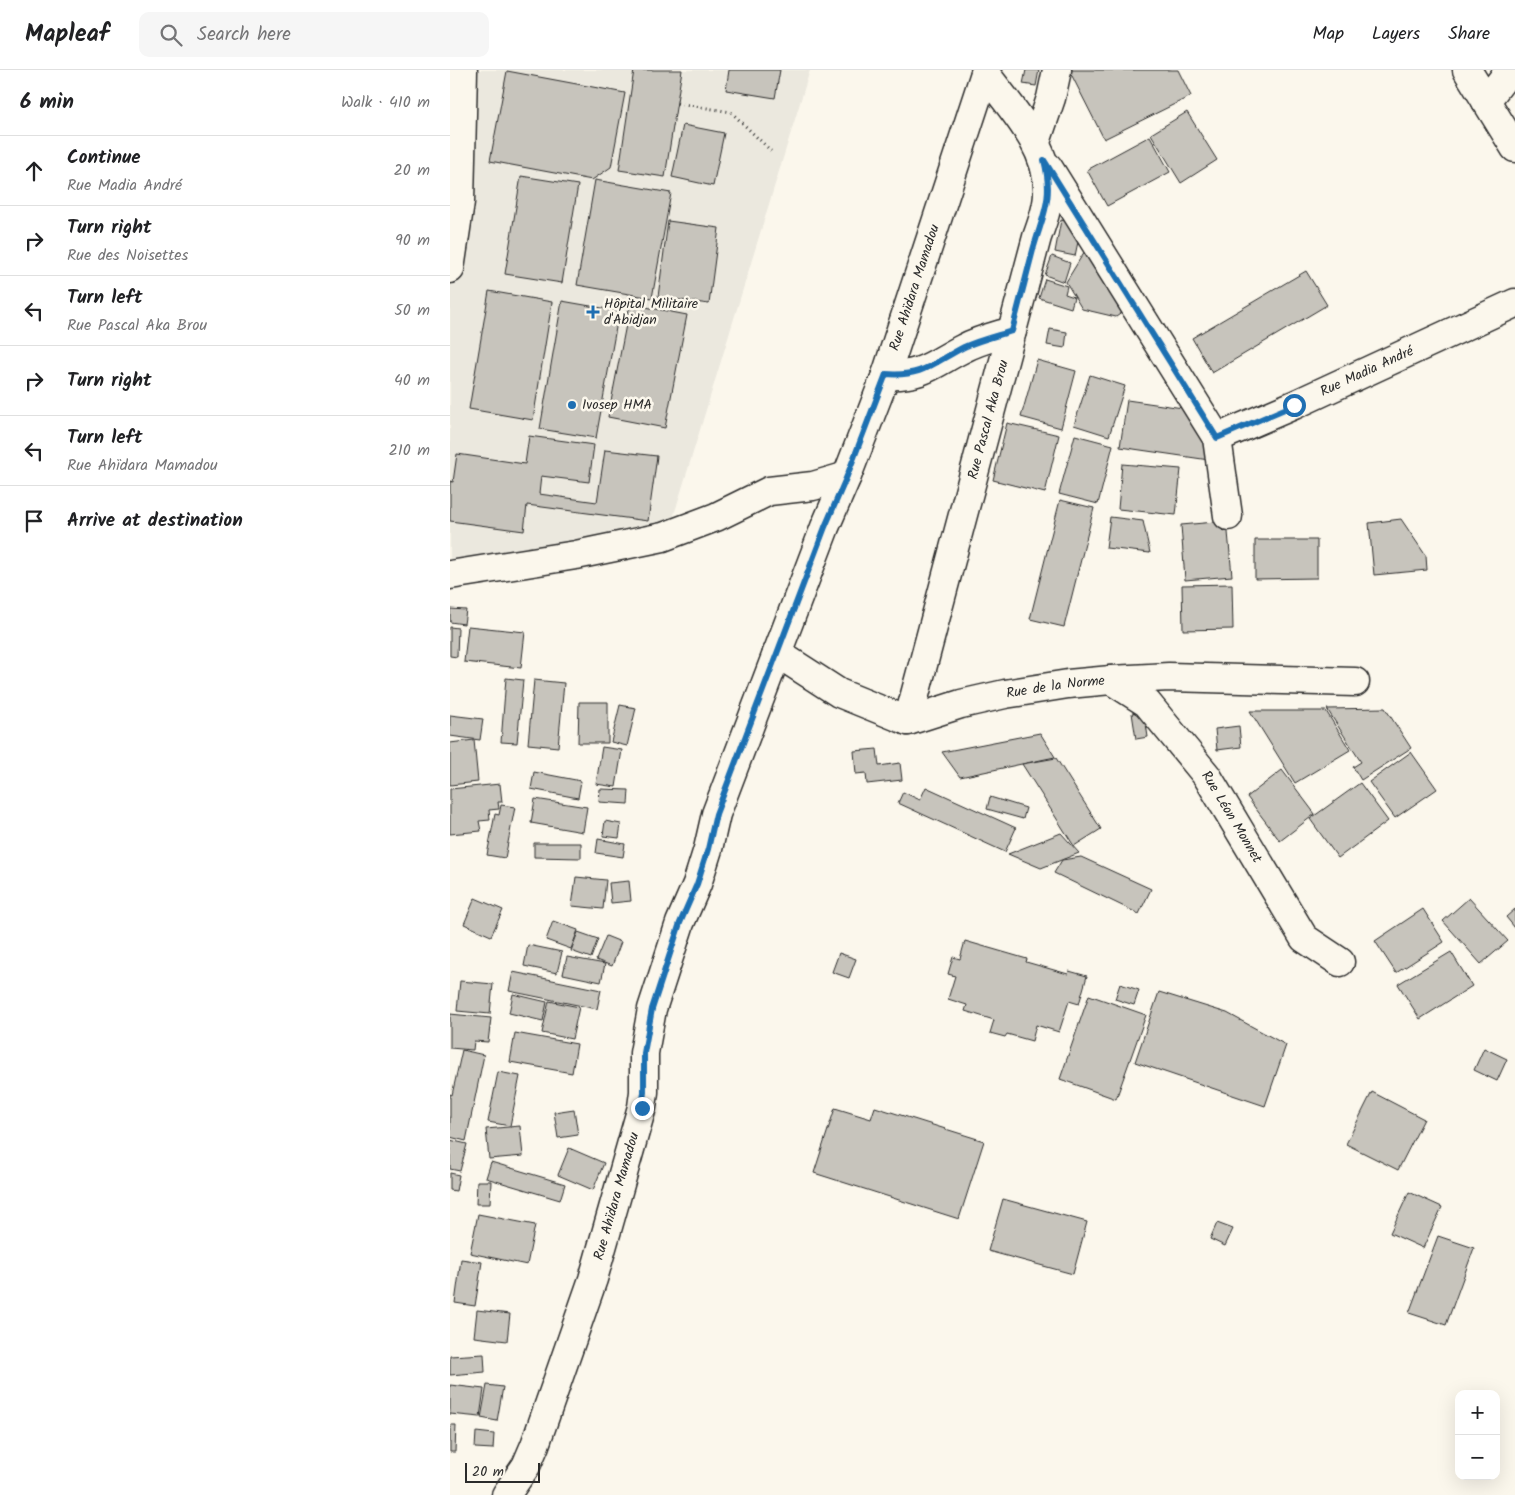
<!DOCTYPE html>
<html lang="en">
<head>
<meta charset="utf-8">
<style>
  :root { --surface:#fff; --page:#f6f6f6; --text:#202124; --muted:#757577; --line:#e0e0e0 }
  body { margin:0; font-family:Kalam,sans-serif; background:var(--page); color:var(--text) }
  .controls { position:absolute; right:15px; bottom:15px; display:grid; overflow:hidden; border-radius:10px; box-shadow:0 5px 20px #0002 }
  .controls button { width:45px; height:45px; display:grid; place-items:center; padding:0; border:0; border-bottom:1px solid var(--line); background:var(--surface); color:var(--text); font:25px sans-serif }
  .scale { position:absolute; left:15px; bottom:12px; width:75px; box-sizing:border-box; padding-left:5px; border:2px solid #2b2b2b; border-top:0; font-size:14px; line-height:18px; white-space:nowrap; color:#2b2b2b; -webkit-text-stroke:4px #fbf7ec; paint-order:stroke }
  .stop { position:absolute; width:15px; height:15px; margin:-11px; border:4px solid #1f6fb2; border-radius:50%; background:#fff }
  .stop.end { background:#1f6fb2; border-color:#fff; box-shadow:0 1px 5px #0008 }
  .list { margin:0; padding:0; list-style:none }
  h2 { display:flex; justify-content:space-between; align-items:center; height:65px; margin:0; padding:0 20px; font-size:21px }
  h2 small { font-size:16px; font-weight:400; color:var(--muted) }
  .list li { display:grid; grid-template-columns:32px 1fr auto; gap:15px; align-items:center; box-sizing:border-box; height:70px; padding:0 20px; border-top:1px solid var(--line) }
  .list b { display:block; font-size:19px; white-space:nowrap }
  .list p { margin:0; font-size:16px; white-space:nowrap; color:var(--muted) }
  .list em { font-size:16px; font-style:normal; color:var(--muted) }
  .icon { flex:none; width:28px; height:28px; fill:none; stroke:currentColor; stroke-width:2; stroke-linecap:round; stroke-linejoin:round }
  .map { position:relative; flex:none; width:1065px; height:1425px; overflow:hidden }
  header { display:flex; align-items:center; gap:30px; box-sizing:border-box; height:70px; padding:0 25px; background:var(--surface); border-bottom:1px solid var(--line) }
  header strong { font-size:24px }
  nav { display:flex; gap:28px; margin-inline-start:auto; font-size:18px }
  .search { width:350px; height:45px; background:var(--page); display:flex; align-items:center; gap:12px; box-sizing:border-box; padding:0 18px; border-radius:10px; color:var(--muted); font-size:19px }
  main { display:flex }
  aside { flex:1; background:var(--surface) }
  .map>svg:first-child { display:block }
  .built { fill:#ebe8de }
  .building { fill:#c7c4bc; stroke:#2b2b2b }
  .lines { fill:none; stroke-linecap:round; stroke-linejoin:round }
  .minor-casing { stroke:#2b2b2b; stroke-width:31 }
  .path { stroke:#2b2b2b; stroke-width:3; stroke-dasharray:1 4; stroke-linecap:butt }
  .minor { stroke:#fbf7ec; stroke-width:28 }
  .route { stroke:#1f6fb2; stroke-width:6 }
  .poi-dot { fill:#1f6fb2; stroke:#fbf7ec; stroke-width:2 }
  .labels { text-anchor:middle; dominant-baseline:central; stroke-width:5; stroke-linejoin:round; paint-order:stroke }
  .street-label { font-size:14px; fill:#2b2b2b; stroke:#fbf7ec }
  .poi-label { font-size:14px; fill:#2b2b2b; stroke:#fbf7ec; text-anchor:start }
</style>
</head>
<body>
<header>
<strong>Mapleaf</strong>
<div class="search"><svg class="icon" aria-label="search" viewBox="0 0 24 24"><circle cx="10" cy="10" r="6"/><path d="M15 15l6 6"/></svg>Search here</div>
<nav><a>Map</a><a>Layers</a><a>Share</a></nav>
</header>
<main>
<aside>
<h2>6 min<small>Walk · 410 m</small></h2>
<ul class="list">
<li><svg class="icon" aria-label="ahead" viewBox="0 0 24 24"><path d="M12 20V5M6 11l6-6 6 6"/></svg><div><b>Continue</b><p>Rue Madia André</p></div><em>20 m</em></li>
<li><svg class="icon" aria-label="right" viewBox="0 0 24 24"><path d="M7 20v-9h11M14 6l5 5-5 5"/></svg><div><b>Turn right</b><p>Rue des Noisettes</p></div><em>90 m</em></li>
<li><svg class="icon" aria-label="left" viewBox="0 0 24 24"><path d="M17 20v-9H6M10 6l-5 5 5 5"/></svg><div><b>Turn left</b><p>Rue Pascal Aka Brou</p></div><em>50 m</em></li>
<li><svg class="icon" aria-label="right" viewBox="0 0 24 24"><path d="M7 20v-9h11M14 6l5 5-5 5"/></svg><div><b>Turn right</b></div><em>40 m</em></li>
<li><svg class="icon" aria-label="left" viewBox="0 0 24 24"><path d="M17 20v-9H6M10 6l-5 5 5 5"/></svg><div><b>Turn left</b><p>Rue Ahïdara Mamadou</p></div><em>210 m</em></li>
<li><svg class="icon" aria-label="arrive" viewBox="0 0 24 24"><path d="M6 21V4h12l-3 4 3 4H6"/></svg><div><b>Arrive at destination</b></div></li>
</ul>
</aside>
<div class="map">
<svg width="1065" height="1425" viewBox="0 0 1065 1425">
  <rect width="100%" height="100%" fill="#fbf7ec"/>
  <filter id="ink" filterUnits="userSpaceOnUse"><feTurbulence type="fractalNoise" baseFrequency=".02" numOctaves="2"/><feDisplacementMap in="SourceGraphic" scale="10" xChannelSelector="R" yChannelSelector="G"/><feConvolveMatrix kernelMatrix="1 2 1 2 8 2 1 2 1" color-interpolation-filters="sRGB"/></filter>
  <g filter="url(#ink)">
    <polygon class="built" points="0,0 360,0 212,484 0,513"/>
    <g class="building">
      <polygon points="184,0 232,0 215,107 169,100"/>
      <polygon points="279,0 330,0 325,28 276,20"/>
      <polygon points="576,0 589,0 586,16 573,14"/>
      <polygon points="619,0 728,0 741,26 654,69"/>
      <polygon points="57,1 175,23 161,97 142,110 40,91"/>
      <polygon points="737,42 767,90 731,113 701,64"/>
      <polygon points="233,55 274,63 263,116 222,107"/>
      <polygon points="700,66 720,102 657,136 637,100"/>
      <polygon points="71,106 128,115 112,213 55,204"/>
      <polygon points="145,110 221,123 202,228 127,215"/>
      <polygon points="611,150 623,153 621,160 630,162 625,186 605,182"/>
      <polygon points="218,151 269,158 259,234 208,227"/>
      <polygon points="636,179 673,242 666,247 632,239 616,212"/>
      <polygon points="602,186 620,193 614,212 595,205"/>
      <polygon points="856,201 877,235 762,303 742,268"/>
      <polygon points="595,209 617,216 615,224 624,227 621,238 589,228"/>
      <polygon points="39,221 102,232 83,350 19,339"/>
      <polygon points="112,231 169,241 146,368 90,359"/>
      <polygon points="180,234 237,245 215,358 158,347"/>
      <polygon points="600,259 617,262 615,278 597,275"/>
      <polygon points="587,290 626,301 611,358 571,347"/>
      <polygon points="640,305 675,316 659,366 624,355"/>
      <polygon points="677,330 740,339 766,391 670,377"/>
      <polygon points="557,353 609,365 595,423 543,410"/>
      <polygon points="625,365 663,375 648,434 609,424"/>
      <polygon points="79,366 144,375 139,412 91,406 89,424 147,432 155,380 207,386 198,451 77,435 74,461 0,451 0,411 3,412 7,384 75,394"/>
      <polygon points="672,394 731,399 726,445 668,439"/>
      <polygon points="610,430 644,438 614,557 580,549"/>
      <polygon points="660,447 693,451 700,483 656,478"/>
      <polygon points="951,449 976,486 977,500 924,505 919,453"/>
      <polygon points="777,451 782,506 735,510 731,455"/>
      <polygon points="805,470 867,470 867,508 805,509"/>
      <polygon points="782,514 783,559 733,560 732,515"/>
      <polygon points="0,539 16,540 14,554 0,552"/>
      <polygon points="18,556 75,562 71,598 14,592"/>
      <polygon points="0,557 8,558 7,587 0,586"/>
      <polygon points="56,608 73,610 67,673 51,672"/>
      <polygon points="84,610 114,613 108,677 78,674"/>
      <polygon points="129,632 158,632 158,673 128,673"/>
      <polygon points="170,635 186,638 177,676 161,672"/>
      <polygon points="935,638 961,678 911,710 903,697 911,692 877,639"/>
      <polygon points="694,641 698,667 686,669 682,643"/>
      <polygon points="800,641 876,641 900,680 845,713"/>
      <polygon points="0,645 33,649 30,670 0,666"/>
      <polygon points="789,656 791,677 767,680 765,659"/>
      <polygon points="590,663 605,687 510,707 492,682"/>
      <polygon points="24,670 28,712 0,715 0,673"/>
      <polygon points="152,677 172,680 166,717 146,714"/>
      <polygon points="427,679 429,696 450,693 452,710 417,714 416,703 406,704 404,681"/>
      <polygon points="961,682 987,719 945,748 919,712"/>
      <polygon points="606,688 651,759 624,776 572,694"/>
      <polygon points="832,700 865,744 830,771 797,727"/>
      <polygon points="84,702 131,711 128,728 81,719"/>
      <polygon points="910,713 938,751 888,788 860,749"/>
      <polygon points="50,714 52,732 48,732 49,739 39,740 40,750 29,751 31,761 0,764 0,719"/>
      <polygon points="476,717 566,758 555,782 448,733 453,722 470,730"/>
      <polygon points="150,719 179,720 178,734 149,732"/>
      <polygon points="540,727 576,738 573,749 537,739"/>
      <polygon points="85,729 137,737 133,762 81,753"/>
      <polygon points="51,735 65,737 55,788 37,785 45,744 49,745"/>
      <polygon points="155,751 171,754 169,768 153,766"/>
      <polygon points="611,763 629,783 591,798 558,784"/>
      <polygon points="148,769 175,774 173,787 146,783"/>
      <polygon points="84,773 131,773 131,788 84,787"/>
      <polygon points="631,787 701,819 689,844 604,803 612,790"/>
      <polygon points="126,807 156,810 153,839 122,836"/>
      <polygon points="179,811 181,831 161,833 159,813"/>
      <polygon points="25,828 53,840 41,866 14,854"/>
      <polygon points="1019,828 1058,871 1031,894 993,851"/>
      <polygon points="973,839 994,872 946,903 925,871"/>
      <polygon points="1065,839 1065,858 1056,847"/>
      <polygon points="103,851 128,860 121,879 96,870"/>
      <polygon points="128,862 148,869 141,888 121,881"/>
      <polygon points="156,866 171,872 162,896 146,890"/>
      <polygon points="515,871 577,889 576,892 618,904 619,901 637,906 629,934 619,931 609,962 586,955 582,971 557,964 555,967 540,963 544,950 515,941 517,935 498,929 505,906 498,904 503,887 510,889"/>
      <polygon points="78,875 112,882 107,903 74,896"/>
      <polygon points="1001,882 1022,916 970,949 948,914"/>
      <polygon points="389,883 406,889 399,908 382,902"/>
      <polygon points="117,887 155,894 151,912 113,904"/>
      <polygon points="63,902 151,920 147,939 59,921"/>
      <polygon points="10,911 43,914 40,944 7,941"/>
      <polygon points="670,914 689,920 684,935 665,929"/>
      <polygon points="709,922 777,943 836,975 815,1036 685,992"/>
      <polygon points="63,924 97,932 93,951 59,943"/>
      <polygon points="639,925 696,945 666,1029 610,1009"/>
      <polygon points="99,931 129,937 122,969 92,963"/>
      <polygon points="0,944 41,948 38,972 24,971 23,980 0,978"/>
      <polygon points="65,963 127,974 122,1003 60,992"/>
      <polygon points="1034,978 1057,989 1047,1011 1024,1000"/>
      <polygon points="12,980 34,985 16,1071 0,1067 0,1024 2,1025"/>
      <polygon points="48,1002 70,1006 60,1056 38,1052"/>
      <polygon points="922,1022 974,1049 948,1100 896,1074"/>
      <polygon points="425,1037 534,1071 509,1149 364,1103 385,1038 421,1049"/>
      <polygon points="124,1039 128,1065 108,1068 104,1042"/>
      <polygon points="70,1056 73,1086 39,1089 36,1059"/>
      <polygon points="0,1070 17,1074 10,1101 0,1099"/>
      <polygon points="119,1078 154,1093 143,1120 108,1105"/>
      <polygon points="41,1092 115,1114 110,1130 36,1108"/>
      <polygon points="0,1103 9,1105 6,1121 0,1120"/>
      <polygon points="27,1111 41,1111 40,1134 26,1134"/>
      <polygon points="959,1122 992,1137 973,1178 940,1163"/>
      <polygon points="553,1129 637,1152 623,1204 538,1181"/>
      <polygon points="28,1144 85,1155 77,1195 20,1183"/>
      <polygon points="767,1153 783,1159 775,1176 760,1169"/>
      <polygon points="988,1166 1024,1178 996,1255 959,1243"/>
      <polygon points="11,1189 32,1192 25,1236 5,1233"/>
      <polygon points="27,1240 60,1244 57,1271 24,1267"/>
      <polygon points="34,1284 35,1302 0,1305 0,1286"/>
      <polygon points="0,1315 34,1319 30,1347 0,1344"/>
      <polygon points="37,1315 53,1317 47,1351 31,1348"/>
      <polygon points="0,1355 6,1355 5,1382 0,1382"/>
      <polygon points="26,1362 44,1364 43,1379 25,1378"/>
    </g>
    <g class="lines">
      <defs>
        <g id="minor">
          <polyline points="1017,0 1065,78"/>
          <polyline points="1036,31 1060,0"/>
          <polyline points="586,72 601,28 607,0"/>
          <polyline points="598,97 767,368 778,446"/>
          <polyline points="0,199 10,132 13,0"/>
          <path d="M436,305C473,307 484,293 514,278C529,270 546,266 562,261"/>
          <path id="s1" d="M767,368L844,335L1065,233"/>
          <polyline points="0,505 126,485 213,467 266,447 319,421 363,416 397,406"/>
          <path id="s2" d="M327,583L389,623L458,651L511,634L555,624L618,614L661,610L719,607L905,612"/>
          <path id="s3" d="M661,610L697,633L757,706L854,868L890,892"/>
          <path id="s4" d="M458,651L587,167C592,153 598,138 598,123C600,78 560,37 535,3"/>
          <path id="s5" d="M56,1425L76,1396L85,1375L143,1209L192,1037L194,1022V983L202,939L230,853L247,814L258,779L266,744L375,457L397,406L436,305L536,0"/>
        </g>
      </defs>
      <use href="#minor" class="minor-casing"/>
      <polyline class="path" points="227,33 281,42 321,81"/>
      <use href="#minor" class="minor"/>
    </g>
  </g>
  <g class="lines" filter="url(#ink)">
    <path class="route" d="M192,1038L194,1022V983L202,939L230,853L247,814L258,779L266,744L375,457L397,406L436,304C473,307 483,293 514,277C529,270 546,266 562,261C569,234 576,207 583,180C593,144 604,129 594,90L767,368L844,335"/>
  </g>
  <g class="poi-dot">
    <path d="M140.5 234.5h5v5h5v5h-5v5h-5v-5h-5v-5h5z"/>
    <circle cx="122" cy="335" r="5"/>
  </g>
  <g class="labels">
    <g class="street-label">
      <text stroke="none"><textPath href="#s5" startOffset="1280">Rue Ahïdara Mamadou</textPath></text>
      <text stroke="none"><textPath href="#s1" startOffset="164">Rue Madia André</textPath></text>
      <text stroke="none"><textPath href="#s4" startOffset="312">Rue Pascal Aka Brou</textPath></text>
      <text stroke="none"><textPath href="#s2" startOffset="300">Rue de la Norme</textPath></text>
      <text stroke="none"><textPath href="#s3" startOffset="185">Rue Léon Monnet</textPath></text>
      <text stroke="none"><textPath href="#s5" startOffset="320">Rue Ahïdara Mamadou</textPath></text>
    </g>
    <g class="poi-label">
      <text x="154" y="234">Hôpital Militaire<tspan x="154" dy="16">d'Abidjan</tspan></text>
      <text x="132" y="335">Ivosep HMA</text>
    </g>
  </g>
</svg>
<div class="controls">
<button>+</button>
<button>−</button>
</div>
<div class="scale">20 m</div>
<div class="stop" style="left:844px;top:335px"></div>
<div class="stop end" style="left:192px;top:1038px"></div>
</div>
</main>
</body>
</html>
